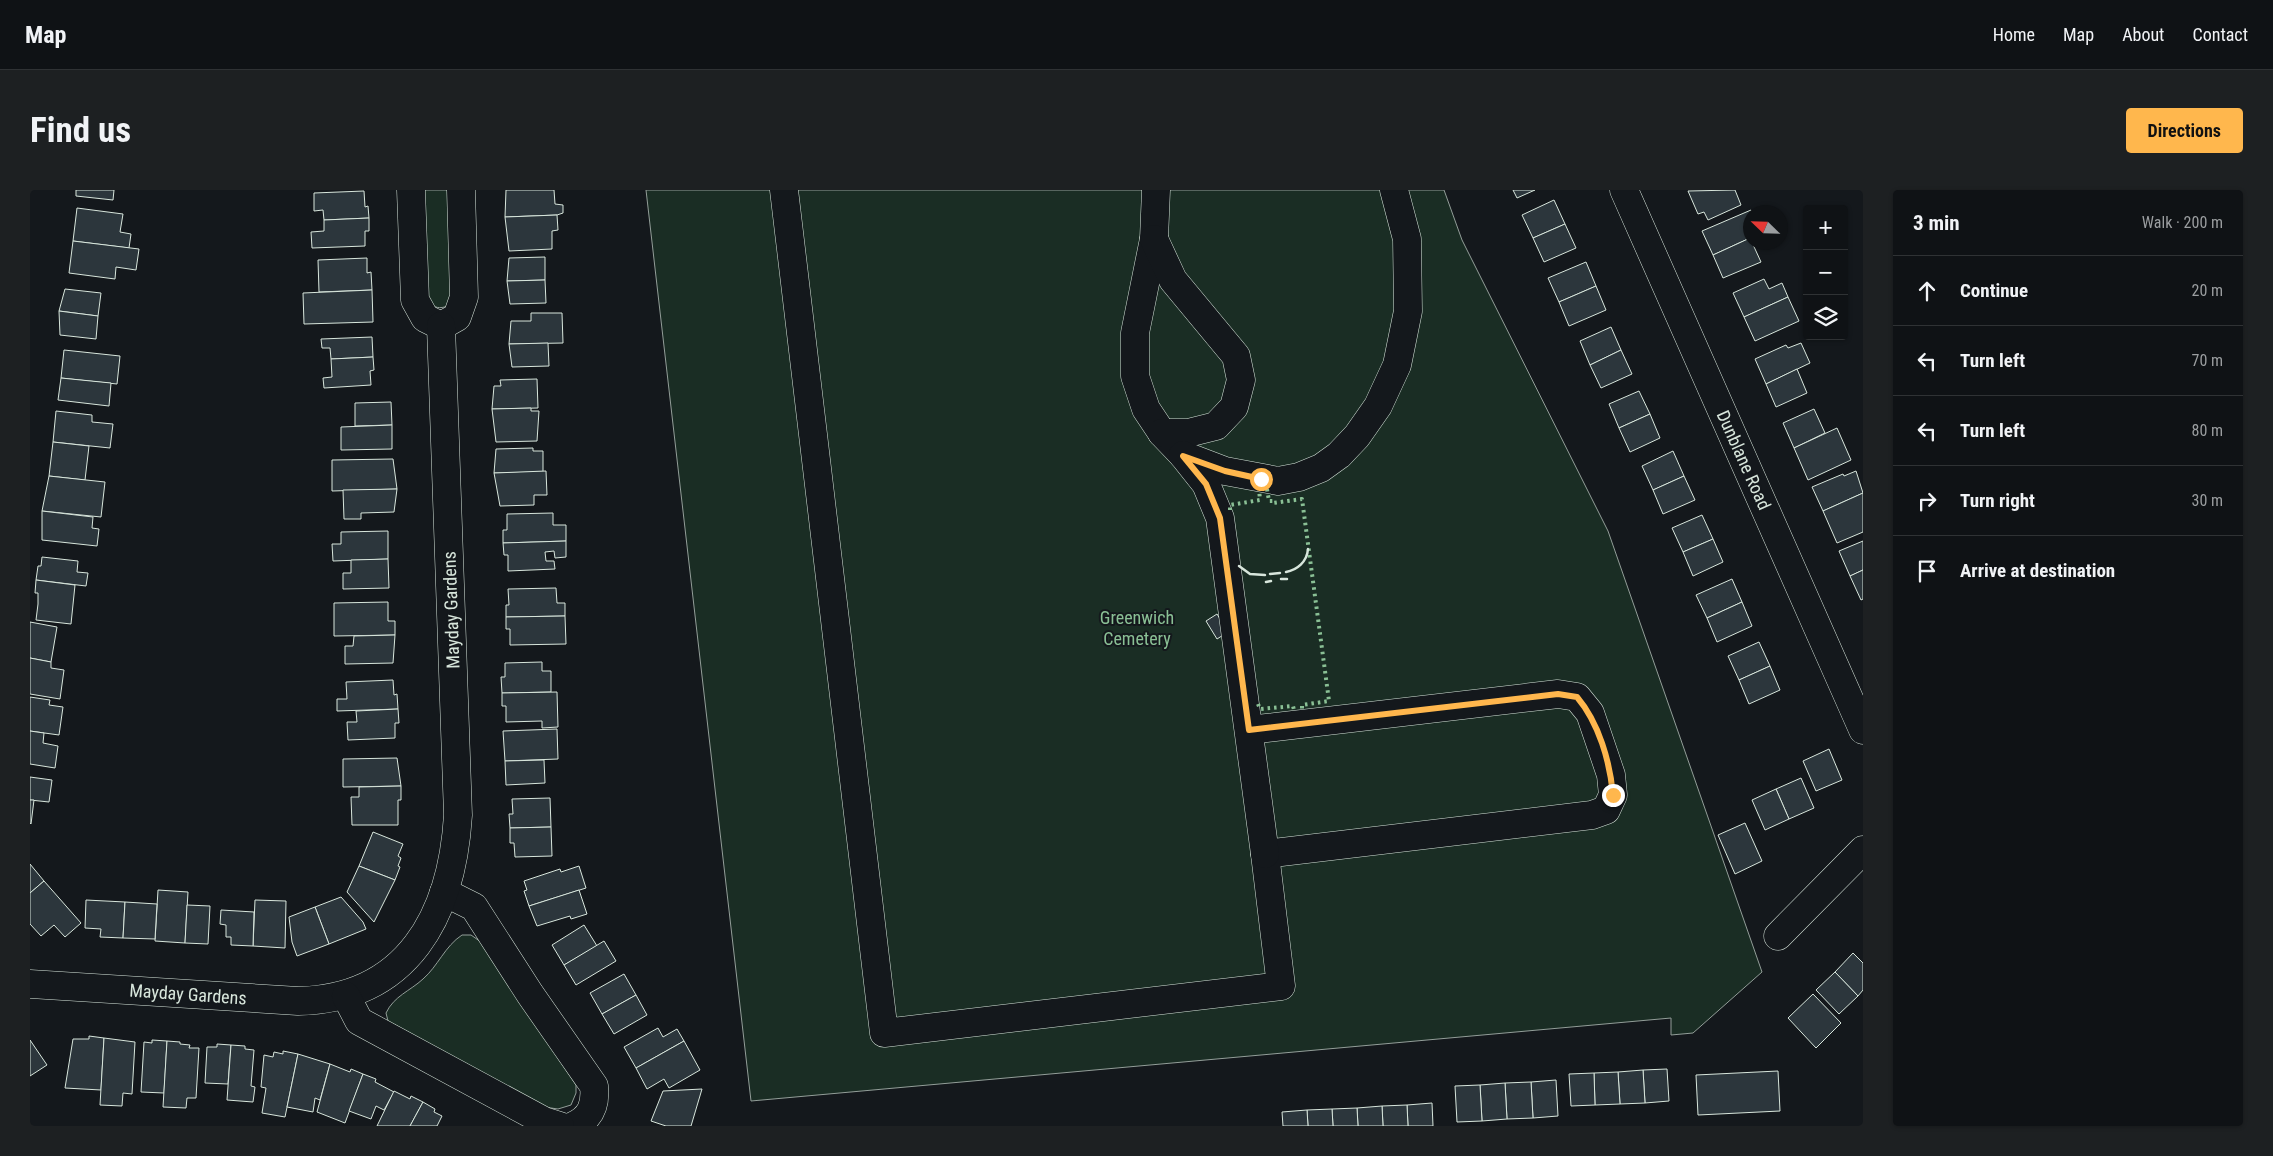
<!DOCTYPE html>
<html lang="en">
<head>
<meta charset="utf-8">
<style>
  :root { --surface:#0f1215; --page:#1d2022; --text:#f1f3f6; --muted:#9b9ea0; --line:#2f3234; --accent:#ffb74d }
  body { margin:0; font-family:"Roboto Condensed",sans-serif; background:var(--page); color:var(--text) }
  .controls { position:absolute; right:15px; top:15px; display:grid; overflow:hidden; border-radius:5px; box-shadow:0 1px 4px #0004 }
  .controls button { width:45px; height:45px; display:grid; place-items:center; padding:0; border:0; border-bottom:1px solid var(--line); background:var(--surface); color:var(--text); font:25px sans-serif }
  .compass { position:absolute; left:1713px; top:15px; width:45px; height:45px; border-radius:50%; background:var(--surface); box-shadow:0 1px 4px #0004; rotate:293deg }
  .stop { position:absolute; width:15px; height:15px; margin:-11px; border:4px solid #ffb74d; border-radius:50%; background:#fff }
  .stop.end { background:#ffb74d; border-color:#fff; box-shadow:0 1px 5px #0008 }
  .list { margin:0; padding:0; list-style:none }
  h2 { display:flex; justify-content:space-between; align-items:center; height:65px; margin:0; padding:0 20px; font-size:21px }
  h2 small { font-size:16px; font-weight:400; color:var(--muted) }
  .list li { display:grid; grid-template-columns:32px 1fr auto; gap:15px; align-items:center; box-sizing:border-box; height:70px; padding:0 20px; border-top:1px solid var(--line) }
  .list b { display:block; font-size:19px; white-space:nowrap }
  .list em { font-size:16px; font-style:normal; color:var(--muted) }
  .icon { flex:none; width:28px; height:28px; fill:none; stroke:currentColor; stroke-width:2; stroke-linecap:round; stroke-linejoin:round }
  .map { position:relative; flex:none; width:1833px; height:936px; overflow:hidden; border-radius:5px }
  header { display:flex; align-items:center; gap:30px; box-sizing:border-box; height:70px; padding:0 25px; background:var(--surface); border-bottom:1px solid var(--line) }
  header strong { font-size:24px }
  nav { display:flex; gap:28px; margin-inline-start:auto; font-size:18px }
  .intro { display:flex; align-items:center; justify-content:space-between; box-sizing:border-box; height:120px; padding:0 30px }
  h1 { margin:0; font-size:35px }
  .button { padding:12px 22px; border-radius:5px; background:var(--accent); color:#111; font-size:18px; font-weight:700 }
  main { display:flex; gap:30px; padding:0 30px }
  aside { flex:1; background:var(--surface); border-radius:5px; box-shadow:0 1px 4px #0004 }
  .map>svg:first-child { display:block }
  .green { fill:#1a2d24; stroke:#939e99 }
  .building { fill:#2c363c; stroke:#d8e6dc }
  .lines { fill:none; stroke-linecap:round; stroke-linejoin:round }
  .minor-casing { stroke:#d8e6dc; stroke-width:29 }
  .minor { stroke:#14181c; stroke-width:28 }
  .hedge { stroke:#8ac095; stroke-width:4; stroke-dasharray:2.5 4; stroke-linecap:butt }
  .wall { stroke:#d8e6dc; stroke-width:2.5 }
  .route { stroke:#ffb74d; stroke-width:6 }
  .labels { text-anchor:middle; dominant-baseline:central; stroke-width:4; stroke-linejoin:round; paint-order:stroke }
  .street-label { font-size:18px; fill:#d8e6dc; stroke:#14181c }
  .park-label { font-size:18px; fill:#8ac095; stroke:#14181c }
</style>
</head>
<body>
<header>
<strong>Map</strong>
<nav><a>Home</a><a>Map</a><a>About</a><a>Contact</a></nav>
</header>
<div class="intro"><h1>Find us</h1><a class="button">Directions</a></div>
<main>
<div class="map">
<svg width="1833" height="936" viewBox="0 0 1833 936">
  <rect width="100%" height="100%" fill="#14181c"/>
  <g class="green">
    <path d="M392,0H422L425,104L418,116C409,119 405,118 398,112Z"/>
    <polygon points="616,0 1414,0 1432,50 1578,341 1732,782 1663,843 1641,845 1641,828 721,911"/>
    <path d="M432,745H441L451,752L546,895V903L541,915L528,919L514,917L358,831L356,823C364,806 380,801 393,789C408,776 415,756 432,745Z"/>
  </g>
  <g class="building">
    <polygon points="46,0 84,0 83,10 46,6"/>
    <polygon points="476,0 524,0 525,14 533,15 533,23 527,25 475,27"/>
    <polygon points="1483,0 1505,0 1487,8"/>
    <polygon points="1705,0 1711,15 1678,30 1674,22 1668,24 1658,1"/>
    <polygon points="334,1 335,17 338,16 339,28 294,30 293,20 284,21 284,3"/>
    <polygon points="1524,10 1535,34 1503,48 1492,25"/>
    <polygon points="47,18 93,24 90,42 101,44 99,58 43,51"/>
    <polygon points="1721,20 1720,48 1683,65 1672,41"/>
    <polygon points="527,25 528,40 522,41 522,59 479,61 475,27"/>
    <polygon points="339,28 339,41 335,41 335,56 282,58 281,42 294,41 294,30"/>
    <polygon points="1535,34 1546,58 1514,72 1503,48"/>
    <polygon points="1720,48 1731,72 1693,88 1683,65"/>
    <polygon points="43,51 109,59 106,80 86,77 85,89 39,83"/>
    <polygon points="515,67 515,90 477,91 479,68"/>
    <polygon points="337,68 337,83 341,82 342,100 289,102 288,70"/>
    <polygon points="1556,72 1566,96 1529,112 1518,88"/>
    <polygon points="1734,89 1739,99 1752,93 1758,107 1714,127 1703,103"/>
    <polygon points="515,90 516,113 480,114 477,91"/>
    <polygon points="1566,96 1576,120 1539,136 1529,112"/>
    <polygon points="35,99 71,103 68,126 29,121"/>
    <polygon points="342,100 343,132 274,134 273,103"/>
    <polygon points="1758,107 1769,131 1725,151 1714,127"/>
    <polygon points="29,121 68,126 66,149 30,145"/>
    <polygon points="501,123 532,123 533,153 479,154 481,131 501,131"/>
    <polygon points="1581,137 1591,160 1560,175 1550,151"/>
    <polygon points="342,147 343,167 301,169 300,158 292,158 291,149"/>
    <polygon points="518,153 519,176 482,177 479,154"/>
    <polygon points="1771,153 1780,173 1736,194 1725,169 1756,155 1758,158"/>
    <polygon points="34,160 90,166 87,194 31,188"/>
    <polygon points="1591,160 1602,184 1571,198 1560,175"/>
    <polygon points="343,167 344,180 340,181 341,195 294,198 293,188 302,187 301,169"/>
    <polygon points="1767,179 1777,203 1746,217 1736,194"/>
    <polygon points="31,188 81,193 79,216 28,210"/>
    <polygon points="507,189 508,218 462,219 464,196 471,196 470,190"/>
    <polygon points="1609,201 1620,224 1589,238 1579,214"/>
    <polygon points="361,212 362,235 325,236 325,213"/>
    <polygon points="501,218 501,221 509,221 507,251 466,252 462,219"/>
    <polygon points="1784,219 1795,243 1764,258 1753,233"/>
    <polygon points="26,221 62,225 62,232 83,234 80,258 23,252"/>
    <polygon points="1620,224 1630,248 1600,262 1589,238"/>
    <polygon points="362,235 362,259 311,260 311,237"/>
    <polygon points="1807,238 1821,270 1778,290 1764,258"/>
    <polygon points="23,252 59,256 55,290 19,286"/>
    <polygon points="503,258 503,261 513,261 513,282 464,283 466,259"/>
    <polygon points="1643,261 1654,286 1623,300 1612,276"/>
    <polygon points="363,269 367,299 302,301 302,270"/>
    <polygon points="516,281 517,305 504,305 504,315 470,316 464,283"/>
    <polygon points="1826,281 1833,303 1793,321 1782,297 1813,284 1814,286"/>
    <polygon points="19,286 75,292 71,327 12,321"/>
    <polygon points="1654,286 1665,310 1633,324 1623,300"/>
    <polygon points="367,299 364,322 331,323 331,329 314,329 313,300"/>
    <polygon points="1833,303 1833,342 1807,353 1793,321"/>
    <polygon points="12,321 63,327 62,338 69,339 67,356 12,350"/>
    <polygon points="523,323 523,335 536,335 536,351 473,353 473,340 477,340 477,324"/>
    <polygon points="1672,325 1683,349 1653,362 1642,338"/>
    <polygon points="358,341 358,369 303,371 302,354 311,354 311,342"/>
    <polygon points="1683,349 1693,372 1663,386 1653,362"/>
    <polygon points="536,351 536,367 525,368 524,361 515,362 516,371 524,371 525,379 478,381 478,365 474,365 473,353"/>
    <polygon points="1833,351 1833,380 1820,386 1809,361"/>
    <polygon points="12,367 48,371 47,382 58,383 56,396 6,390 8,376 11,376"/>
    <polygon points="358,369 359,398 313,399 313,383 321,383 321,370"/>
    <polygon points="1833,380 1833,409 1831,410 1820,386"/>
    <polygon points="1702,389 1712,412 1677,428 1666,405"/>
    <polygon points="6,390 45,395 41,434 6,430 8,414 8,403 5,403"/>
    <polygon points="526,398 527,413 535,413 535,426 476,427 476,415 479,415 478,399"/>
    <polygon points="358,412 358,431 365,431 365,445 304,446 304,413"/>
    <polygon points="1712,412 1722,436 1687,452 1677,428"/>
    <polygon points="1187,424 1198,442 1187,449 1176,431"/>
    <polygon points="535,426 536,454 480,455 480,439 476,439 476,427"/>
    <polygon points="0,432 27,437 21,472 0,468"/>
    <polygon points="365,445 363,473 315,474 315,456 323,456 324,446"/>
    <polygon points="1729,452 1740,476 1709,490 1698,466"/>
    <polygon points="0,468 21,472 21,478 34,480 30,509 0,504"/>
    <polygon points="512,472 512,481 521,481 521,502 472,503 471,487 475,487 475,473"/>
    <polygon points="1740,476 1750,500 1719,514 1709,490"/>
    <polygon points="363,490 364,505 367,504 368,519 307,521 307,509 317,509 316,492"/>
    <polygon points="527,502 528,537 512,538 512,531 476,532 476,516 472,516 472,503"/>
    <polygon points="0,507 20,510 19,515 33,517 29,545 0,541"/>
    <polygon points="368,519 369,533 365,533 365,548 318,550 317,532 327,532 326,521"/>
    <polygon points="527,539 528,569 475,571 473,541"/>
    <polygon points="0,541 14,543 13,553 28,556 25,578 0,574"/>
    <polygon points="1799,559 1812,590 1786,601 1773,571"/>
    <polygon points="367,568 371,596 313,597 313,569"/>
    <polygon points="514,570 515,593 476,595 475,571"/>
    <polygon points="0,587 22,590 19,612 0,610"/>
    <polygon points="1771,588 1784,618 1759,629 1746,599"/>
    <polygon points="371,596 371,610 368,610 368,635 322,635 321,607 329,607 329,597"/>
    <polygon points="1746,599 1759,629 1735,640 1722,610"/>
    <polygon points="520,608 521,637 480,638 479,624 483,624 482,609"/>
    <polygon points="0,610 4,610 1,634 0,633"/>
    <polygon points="1715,633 1732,671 1705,684 1688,645"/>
    <polygon points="521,637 522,666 485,667 484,653 480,653 480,638"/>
    <polygon points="343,642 373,654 368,666 371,668 368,676 370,677 365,690 329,676"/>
    <polygon points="0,674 14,691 0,703"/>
    <polygon points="329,676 365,690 344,732 317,702"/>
    <polygon points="549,676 556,698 499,716 494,701 497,700 494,691 530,679 531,682"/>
    <polygon points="14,691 51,733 35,747 24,735 11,746 0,734 0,703"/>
    <polygon points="128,700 158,702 155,753 125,751"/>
    <polygon points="549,700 557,724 541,729 540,726 507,736 499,716"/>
    <polygon points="311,707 333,732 336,739 299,754 285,717"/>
    <polygon points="56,710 95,712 93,748 70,747 71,739 55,738"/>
    <polygon points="225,710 256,711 255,758 223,756"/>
    <polygon points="95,712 127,714 125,749 93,748"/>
    <polygon points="157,715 180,716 178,754 155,753"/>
    <polygon points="285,717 299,754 267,766 262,752 259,727"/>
    <polygon points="191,720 224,722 223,756 201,755 201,747 196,747 196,735 190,734"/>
    <polygon points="554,735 567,756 534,775 522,755"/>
    <polygon points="574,751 586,771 546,795 534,775"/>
    <polygon points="1823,763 1833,773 1833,800 1828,806 1805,782"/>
    <polygon points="1805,782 1828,806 1809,824 1786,800"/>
    <polygon points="594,784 606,805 572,824 560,803"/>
    <polygon points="1783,804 1811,833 1786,858 1758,828"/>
    <polygon points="606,805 617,825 584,844 572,824"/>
    <polygon points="628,838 633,847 647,839 654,851 606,878 594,857"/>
    <polygon points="59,846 74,848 71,900 35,898 43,849 59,849"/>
    <polygon points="74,848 105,852 102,904 93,903 92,916 70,915"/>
    <polygon points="0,850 17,875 0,886"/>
    <polygon points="122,850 137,851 134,903 111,902 114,852 122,853"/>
    <polygon points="137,851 150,852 150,854 160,855 159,858 169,858 166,908 157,908 156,918 133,917"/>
    <polygon points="654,851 670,880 639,898 634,889 617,899 606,878"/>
    <polygon points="187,854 201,855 198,894 175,893 177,857 187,857"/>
    <polygon points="201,855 215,856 215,859 224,860 221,896 225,897 223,912 197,910"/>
    <polygon points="253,861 268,864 255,927 232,923 236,898 231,897 234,865 243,867 244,862 253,864"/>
    <polygon points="268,864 300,874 290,910 285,908 283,922 257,917"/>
    <polygon points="300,874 320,882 321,879 333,884 315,933 287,922"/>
    <polygon points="1637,879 1639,911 1615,913 1613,880"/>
    <polygon points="1613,880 1615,913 1590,914 1588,882"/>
    <polygon points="1748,881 1750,921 1668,925 1666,885"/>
    <polygon points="1588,882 1590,914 1565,915 1564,883"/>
    <polygon points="1564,883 1565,915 1541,916 1539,884"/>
    <polygon points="333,884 346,889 345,892 364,902 354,920 346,916 341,929 319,921"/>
    <polygon points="1526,890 1528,926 1503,928 1501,892"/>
    <polygon points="1501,892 1503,928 1477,929 1475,893"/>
    <polygon points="1475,893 1477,929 1452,931 1450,895"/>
    <polygon points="1450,895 1452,931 1427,932 1425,896"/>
    <polygon points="672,899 661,936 636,936 621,931 633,901"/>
    <polygon points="364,901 380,909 381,906 393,912 380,936 347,936"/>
    <polygon points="393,912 405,919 404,922 412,926 407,936 380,936"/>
    <polygon points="1402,913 1403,936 1378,936 1377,915"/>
    <polygon points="1377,915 1378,936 1353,936 1352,916"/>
    <polygon points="1352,916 1353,936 1328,936 1327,918"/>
    <polygon points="1327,918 1328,936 1303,936 1302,919"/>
    <polygon points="1302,919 1303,936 1278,936 1277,920"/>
    <polygon points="1277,920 1278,936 1253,936 1252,922"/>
  </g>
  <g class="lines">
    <defs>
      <g id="minor">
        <polyline points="381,0 385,110 395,128 411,136"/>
        <polyline points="754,0 854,843 1251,796 1235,664 1562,625 1576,620 1583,605 1581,585 1560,523 1547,507 1528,504 1219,540"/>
        <polyline points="1126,0 1124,49 1105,143 1105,186 1116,219 1132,243 1153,265 1195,281 1248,291 1269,287 1291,278 1309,265 1327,246 1348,216 1367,175 1378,121 1377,49 1364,0"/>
        <polyline points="1594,0 1833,540"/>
        <polyline points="1124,49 1143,90 1206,166 1211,190 1204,217 1186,236 1158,243 1132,243"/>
        <polyline points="411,136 427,127 434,107 431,0"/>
        <polyline points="1153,265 1176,294 1190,328 1235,664"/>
        <path d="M414,702L444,717L500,804L564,896C566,915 561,928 543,936"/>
        <polyline points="1748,746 1833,660"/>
        <path d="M0,794L268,811C378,809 422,725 428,625L411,136"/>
        <polyline points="316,806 329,831 514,931 530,936"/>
      </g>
    </defs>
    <use href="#minor" class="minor-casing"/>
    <use href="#minor" class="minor"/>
    <g class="hedge">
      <polyline points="1237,299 1239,311 1243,311 1243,313 1272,309 1299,511 1272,515 1272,519"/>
      <polyline points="1200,320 1200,315 1230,310 1229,299"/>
      <polyline points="1228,514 1230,519 1263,516 1264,520"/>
    </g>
    <g class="wall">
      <polyline points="1209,376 1220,384 1235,385"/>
      <path d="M1256,382C1267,380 1277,372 1278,359"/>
      <polyline points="1240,384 1250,383"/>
      <polyline points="1251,389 1257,389"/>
      <polyline points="1236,392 1241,391"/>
    </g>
  </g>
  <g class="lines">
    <path class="route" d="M1231,289L1195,281L1153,266L1176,294L1190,328L1219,540L1528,504L1547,507C1569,533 1580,572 1583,605"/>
  </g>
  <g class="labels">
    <g class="street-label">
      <text transform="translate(1714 270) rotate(66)">Dunblane Road</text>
      <text transform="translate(421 420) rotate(-92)">Mayday Gardens</text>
      <text transform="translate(158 804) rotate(4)">Mayday Gardens</text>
    </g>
    <g class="park-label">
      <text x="1107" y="427">Greenwich<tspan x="1107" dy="21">Cemetery</tspan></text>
    </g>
  </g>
</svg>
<div class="controls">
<button>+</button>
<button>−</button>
<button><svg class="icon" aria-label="layers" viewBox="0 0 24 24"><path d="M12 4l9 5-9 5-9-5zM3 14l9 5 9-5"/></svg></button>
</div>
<svg class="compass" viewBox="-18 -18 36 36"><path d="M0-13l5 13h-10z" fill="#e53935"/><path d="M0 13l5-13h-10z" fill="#9b9ea0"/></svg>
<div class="stop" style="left:1231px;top:289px"></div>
<div class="stop end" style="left:1583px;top:605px"></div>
</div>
<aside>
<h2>3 min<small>Walk · 200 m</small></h2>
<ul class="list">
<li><svg class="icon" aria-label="ahead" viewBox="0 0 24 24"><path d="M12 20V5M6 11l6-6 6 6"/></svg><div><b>Continue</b></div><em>20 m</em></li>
<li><svg class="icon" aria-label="left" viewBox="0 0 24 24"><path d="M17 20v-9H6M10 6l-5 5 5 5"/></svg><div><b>Turn left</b></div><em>70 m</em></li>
<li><svg class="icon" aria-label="left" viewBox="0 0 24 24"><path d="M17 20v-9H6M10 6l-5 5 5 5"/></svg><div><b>Turn left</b></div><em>80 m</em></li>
<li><svg class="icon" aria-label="right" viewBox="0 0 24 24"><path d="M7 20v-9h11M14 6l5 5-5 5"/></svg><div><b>Turn right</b></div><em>30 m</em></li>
<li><svg class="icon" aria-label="arrive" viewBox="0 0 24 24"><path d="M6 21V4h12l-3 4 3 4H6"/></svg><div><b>Arrive at destination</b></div></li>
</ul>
</aside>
</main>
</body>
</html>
